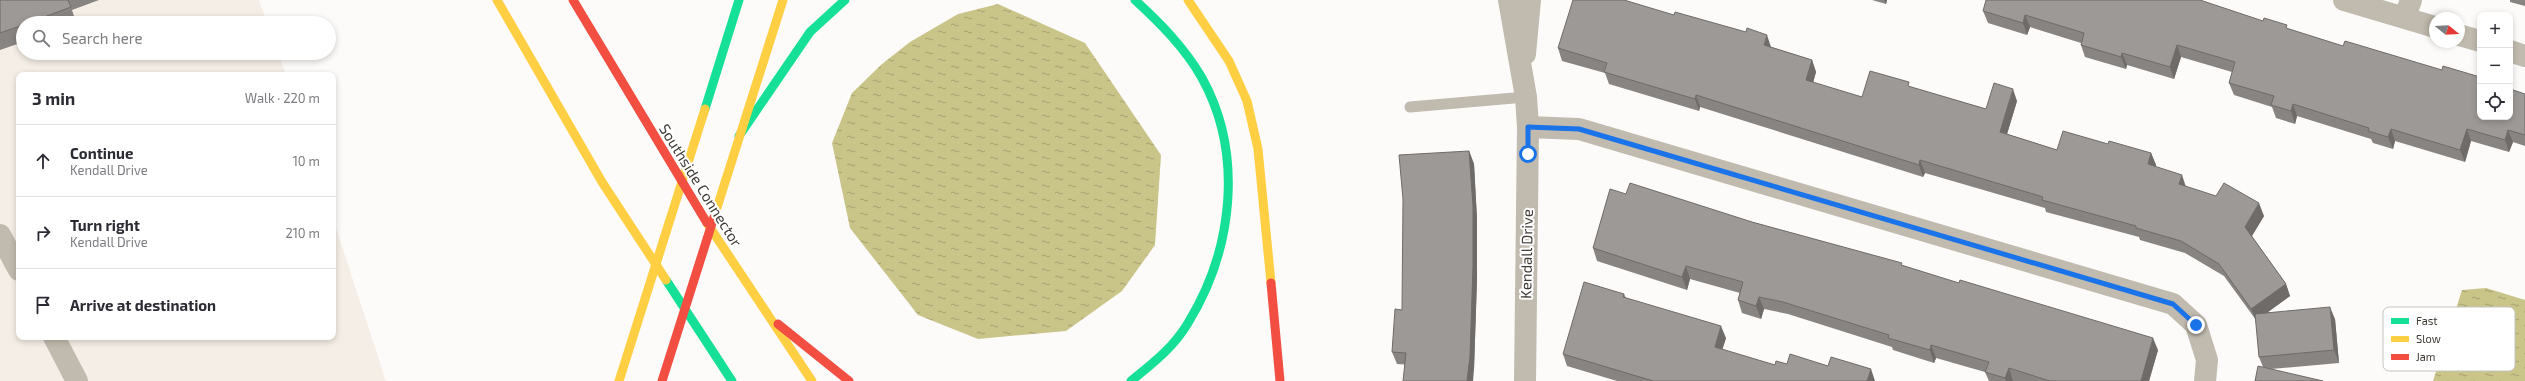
<!DOCTYPE html>
<html lang="en">
<head>
<meta charset="utf-8">
<style>
  :root { --surface:#fff; --page:#f7f7f7; --text:#2b2b33; --muted:#7c7c81; --line:#e1e1e2 }
  body { margin:0; font-family:"Exo 2",sans-serif; background:var(--page); color:var(--text) }
  .controls { position:absolute; right:12px; top:12px; display:grid; overflow:hidden; border-radius:8px; box-shadow:0 2px 6px #0003 }
  .controls button { width:36px; height:36px; display:grid; place-items:center; padding:0; border:0; border-bottom:1px solid var(--line); background:var(--surface); color:var(--text); font:20px sans-serif }
  .compass { position:absolute; left:2429px; top:12px; width:36px; height:36px; border-radius:50%; background:var(--surface); box-shadow:0 2px 6px #0003; rotate:108deg }
  .stop { position:absolute; width:12px; height:12px; margin:-9px; border:3px solid #1a73e8; border-radius:50%; background:#fff }
  .stop.end { background:#1a73e8; border-color:#fff; box-shadow:0 1px 4px #0008 }
  .list { margin:0; padding:0; list-style:none }
  h2 { display:flex; justify-content:space-between; align-items:center; height:52px; margin:0; padding:0 16px; font-size:17px }
  h2 small { font-size:13px; font-weight:400; color:var(--muted) }
  .list li { display:grid; grid-template-columns:26px 1fr auto; gap:12px; align-items:center; box-sizing:border-box; height:72px; padding:0 16px; border-top:1px solid var(--line) }
  .list b { display:block; font-size:15px; white-space:nowrap }
  .list p { margin:0; font-size:13px; white-space:nowrap; color:var(--muted) }
  .list em { font-size:13px; font-style:normal; color:var(--muted) }
  .icon { flex:none; width:22px; height:22px; fill:none; stroke:currentColor; stroke-width:2; stroke-linecap:round; stroke-linejoin:round }
  .map { position:relative; flex:none; width:2525px; height:381px; overflow:hidden }
  .search { position:absolute; background:var(--surface); box-shadow:0 2px 6px #0003; left:16px; top:16px; width:320px; height:44px; display:flex; align-items:center; gap:10px; box-sizing:border-box; padding:0 14px; border-radius:22px; color:var(--muted); font-size:15px }
  .panel { position:absolute; background:var(--surface); box-shadow:0 2px 6px #0003; left:16px; top:72px; width:320px; height:268px; border-radius:8px }
  .map>svg:first-child { display:block }
  .built { fill:#f5eee6 }
  .water { fill:url(#water-ripples) }
  .lines { fill:none; stroke-linecap:round; stroke-linejoin:round }
  .lane { stroke:#c1baae; stroke-width:11 }
  .street { stroke:#c1baae; stroke-width:22 }
  .fast { stroke:#16e098; stroke-width:9 }
  .slow { stroke:#ffcf43; stroke-width:9 }
  .jam { stroke:#f24e42; stroke-width:9 }
  .wall { fill:#878481 }
  .shaded-wall { fill:#6e6b69 }
  .building { fill:#9d9996; stroke:#6e6b69 }
  .route { stroke:#1a73e8; stroke-width:5 }
  .labels { text-anchor:middle; dominant-baseline:central; stroke-width:4; stroke-linejoin:round; paint-order:stroke }
  .street-label { font-size:15px; fill:#403a34; stroke:#fff }
  .key { fill:#fff; stroke:#c6c4c2; stroke-width:1 }
  .key-label { font-size:11px; fill:#403a34 }
</style>
</head>
<body>
<div class="map">
<svg width="2525" height="381" viewBox="0 0 2525 381">
  <defs>
    <pattern id="water-ripples" width="26" height="14" patternUnits="userSpaceOnUse"><rect width="26" height="14" fill="#c9c488"/><path d="M2 4q2-2 4 0t4 0M15 11q2-2 4 0t4 0" fill="none" stroke="#a5a070"/></pattern>
  </defs>
  <rect width="100%" height="100%" fill="#fdfbf9"/>
  <polygon class="built" points="0,0 259,0 267,23 23,23 23,53 278,53 286,75 19,75 19,337 333,337 333,219 386,381 0,381"/>
  <g class="water">
    <polygon points="998,4 1085,43 1161,155 1155,245 1122,291 1066,331 978,339 918,315 850,228 832,143 852,93 882,64 910,42 958,14"/>
    <polygon points="2486,288 2525,300 2525,381 2433,381 2462,290"/>
  </g>
  <g class="lines">
    <polyline class="lane" points="1410,107 1526,97"/>
    <g class="street">
      <polyline points="1509,0 1526,97 1528,127 1525,381"/>
      <polyline points="2344,0 2435,27"/>
      <polyline points="2405,17 2411,0"/>
      <polyline points="2459,35 2480,41"/>
      <polyline points="2510,51 2525,56"/>
      <polyline points="1525,54 1530,0"/>
      <polyline points="1528,127 1579,129 2173,304 2196,325 2207,360 2205,381"/>
      <polyline points="0,235 19,270"/>
      <polyline points="54,337 77,381"/>
    </g>
    <g class="fast">
      <polyline points="705,109 739,0"/>
      <polyline points="739,136 810,32 845,0"/>
      <polyline points="666,280 732,381"/>
      <path d="M1131,381C1152,364 1174,347 1188,323C1233,250 1244,154 1202,78C1185,48 1160,23 1135,0"/>
    </g>
    <g class="slow">
      <polyline points="497,0 602,182 666,280"/>
      <polyline points="1188,0 1229,61 1247,101 1258,149 1271,283"/>
      <polyline points="714,217 783,0"/>
      <polyline points="707,223 812,381"/>
      <polyline points="619,381 705,109"/>
    </g>
    <g class="jam">
      <polyline points="573,0 707,223"/>
      <polyline points="1271,283 1280,381"/>
      <polyline points="778,324 849,381"/>
      <polyline points="662,381 714,217"/>
    </g>
  </g>
  <g class="wall">
    <polygon points="0,0 99,0 72,10 76,22 74,23 23,23 23,42 0,50"/>
    <polygon points="1872,0 1887,0 1886,4"/>
    <polygon points="2510,0 2525,0 2525,6 2510,2"/>
    <polygon points="1983,11 2289,29 2480,117 2525,94 2525,146 2513,142 2509,152 2471,141 2465,162 2395,141 2393,149 2373,143 2371,139 2297,116 2295,124 2276,118 2272,107 2234,95 2229,83 2232,72 2181,57 2174,79 2127,65 2126,69 2085,57 2081,45 2081,43 2030,27 2027,35 1988,23"/>
    <polygon points="1771,47 1812,60 1816,72 1813,83 1862,97 1910,87 1986,109 2017,101 2007,134 2057,150 2108,144 2151,153 2156,165 2155,167 2186,187 2264,216 2252,236 2286,284 2290,296 2267,312 2335,319 2339,363 2271,369 2263,367 2259,357 2256,320 2224,276 2185,253 2140,240 2139,237 2046,212 2045,208 1925,173 1923,177 1700,107 1699,111 1609,84 1605,73 1562,61 1558,48"/>
    <polygon points="1469,151 1474,164 1477,219 1477,279 1474,369 1397,364 1392,352"/>
    <polygon points="1626,194 1752,222 1902,265 2158,350 2149,381 1989,381 1985,372 1936,358 1934,363 1893,350 1892,347 1788,314 1764,309 1761,319 1742,313 1738,300 1740,293 1690,279 1687,290 1597,261 1593,248"/>
    <polygon points="1624,294 1626,298 1726,338 1722,350 1775,365 1787,364 1875,381 1617,381 1567,366 1563,354"/>
  </g>
  <g class="shaded-wall">
    <polygon points="1884,0 1887,0 1886,4"/>
    <polygon points="2025,15 2030,27 2027,35 2023,23"/>
    <polygon points="1767,35 1771,47 1768,57 1764,45"/>
    <polygon points="2177,45 2181,57 2174,79 2170,67"/>
    <polygon points="2122,53 2127,65 2126,69 2121,57"/>
    <polygon points="1812,60 1816,72 1810,93 1806,80"/>
    <polygon points="2013,89 2017,101 2004,144 2000,132"/>
    <polygon points="1696,95 1700,107 1699,111 1695,99"/>
    <polygon points="2293,104 2297,116 2295,124 2291,111"/>
    <polygon points="2391,129 2395,141 2393,149 2388,137"/>
    <polygon points="2467,129 2471,141 2465,162 2460,150"/>
    <polygon points="2508,130 2513,142 2509,152 2505,140"/>
    <polygon points="1469,151 1474,164 1477,219 1477,279 1474,369 1473,381 1467,381"/>
    <polygon points="2151,153 2156,165 2152,177 2148,164"/>
    <polygon points="1920,160 1925,173 1923,177 1919,165"/>
    <polygon points="2182,175 2186,187 2179,184"/>
    <polygon points="2259,203 2264,216 2250,239 2245,227"/>
    <polygon points="1686,266 1690,279 1687,290 1682,277"/>
    <polygon points="2286,284 2290,296 2256,321 2251,309"/>
    <polygon points="1759,297 1764,309 1761,319 1756,306"/>
    <polygon points="2330,307 2335,319 2339,363 2334,350"/>
    <polygon points="1721,326 1726,338 1719,360 1715,347"/>
    <polygon points="2153,338 2158,350 2149,381 2141,381"/>
    <polygon points="1931,345 1936,358 1934,363 1930,350"/>
    <polygon points="2009,368 2013,381 2006,381 2005,378"/>
    <polygon points="1871,369 1875,381 1867,381"/>
  </g>
  <g class="building">
    <polygon points="0,0 68,0 71,7 28,23 23,23 23,25 0,33"/>
    <polygon points="1573,0 1624,0 1674,15 1675,12 1746,32 1747,28 1767,35 1764,45 1812,60 1806,80 1862,97 1870,71 1909,82 1908,86 1986,109 1994,83 2013,89 2000,132 2057,150 2063,131 2108,144 2109,141 2151,153 2148,164 2182,175 2179,184 2216,196 2224,183 2259,203 2245,227 2286,284 2251,309 2219,264 2181,241 2136,228 2136,226 2042,200 2043,197 1920,160 1919,165 1696,95 1695,99 1604,72 1607,63 1558,48"/>
    <polygon points="1986,0 2200,0 2263,21 2264,18 2287,25 2286,28 2343,46 2345,41 2442,70 2443,66 2480,77 2480,117 2510,117 2510,89 2525,94 2525,135 2508,130 2505,140 2467,129 2460,150 2391,129 2388,137 2368,131 2369,128 2293,104 2291,111 2271,105 2274,96 2229,83 2235,62 2177,45 2170,67 2122,53 2121,57 2081,45 2084,33 2025,15 2023,23 1983,11"/>
    <polygon points="1469,151 1473,206 1473,266 1470,356 1467,381 1403,381 1406,353 1392,352 1395,309 1402,310 1403,199 1399,155"/>
    <polygon points="1630,183 1752,222 1902,263 1901,265 1959,283 1960,280 2153,338 2141,381 2050,381 2009,368 2005,378 1985,372 1989,362 1931,345 1930,350 1888,338 1889,335 1783,302 1759,297 1756,306 1738,300 1743,282 1686,266 1682,277 1593,248 1610,189 1626,194"/>
    <polygon points="1584,282 1624,294 1623,297 1721,326 1715,347 1775,365 1776,361 1787,364 1790,354 1828,366 1831,357 1871,369 1867,381 1653,381 1563,354"/>
    <polygon points="2330,307 2334,350 2259,357 2255,314"/>
    <polygon points="2258,366 2323,381 2255,381"/>
  </g>
  <g class="lines">
    <polyline class="route" points="1528,154 1528,127 1579,129 2173,304 2196,325"/>
  </g>
  <g class="labels">
    <g class="street-label">
      <text transform="translate(701 185) rotate(58)">Southside Connector</text>
      <text transform="translate(1526 254) rotate(-89)">Kendall Drive</text>
    </g>
  </g>
  <rect x="2383" y="307" width="132" height="64" rx="6" class="key"/>
  <rect x="2391" y="318" width="18" height="6" fill="#16e098"/>
  <rect x="2391" y="336" width="18" height="6" fill="#ffcf43"/>
  <rect x="2391" y="354" width="18" height="6" fill="#f24e42"/>
  <g class="key-label">
    <text x="2416" y="325">Fast</text>
    <text x="2416" y="343">Slow</text>
    <text x="2416" y="361">Jam</text>
  </g>
</svg>
<div class="controls">
<button>+</button>
<button>−</button>
<button><svg class="icon" aria-label="locate" viewBox="0 0 24 24"><circle cx="12" cy="12" r="6"/><path d="M12 2v4M12 18v4M2 12h4M18 12h4"/></svg></button>
</div>
<svg class="compass" viewBox="-18 -18 36 36"><path d="M0-13l5 13h-10z" fill="#e53935"/><path d="M0 13l5-13h-10z" fill="#7c7c81"/></svg>
<div class="stop" style="left:1528px;top:154px"></div>
<div class="stop end" style="left:2196px;top:325px"></div>
<div class="search"><svg class="icon" aria-label="search" viewBox="0 0 24 24"><circle cx="10" cy="10" r="6"/><path d="M15 15l6 6"/></svg>Search here</div>
<section class="panel">
<h2>3 min<small>Walk · 220 m</small></h2>
<ul class="list">
<li><svg class="icon" aria-label="ahead" viewBox="0 0 24 24"><path d="M12 20V5M6 11l6-6 6 6"/></svg><div><b>Continue</b><p>Kendall Drive</p></div><em>10 m</em></li>
<li><svg class="icon" aria-label="right" viewBox="0 0 24 24"><path d="M7 20v-9h11M14 6l5 5-5 5"/></svg><div><b>Turn right</b><p>Kendall Drive</p></div><em>210 m</em></li>
<li><svg class="icon" aria-label="arrive" viewBox="0 0 24 24"><path d="M6 21V4h12l-3 4 3 4H6"/></svg><div><b>Arrive at destination</b></div></li>
</ul>
</section>
</div>
</body>
</html>
